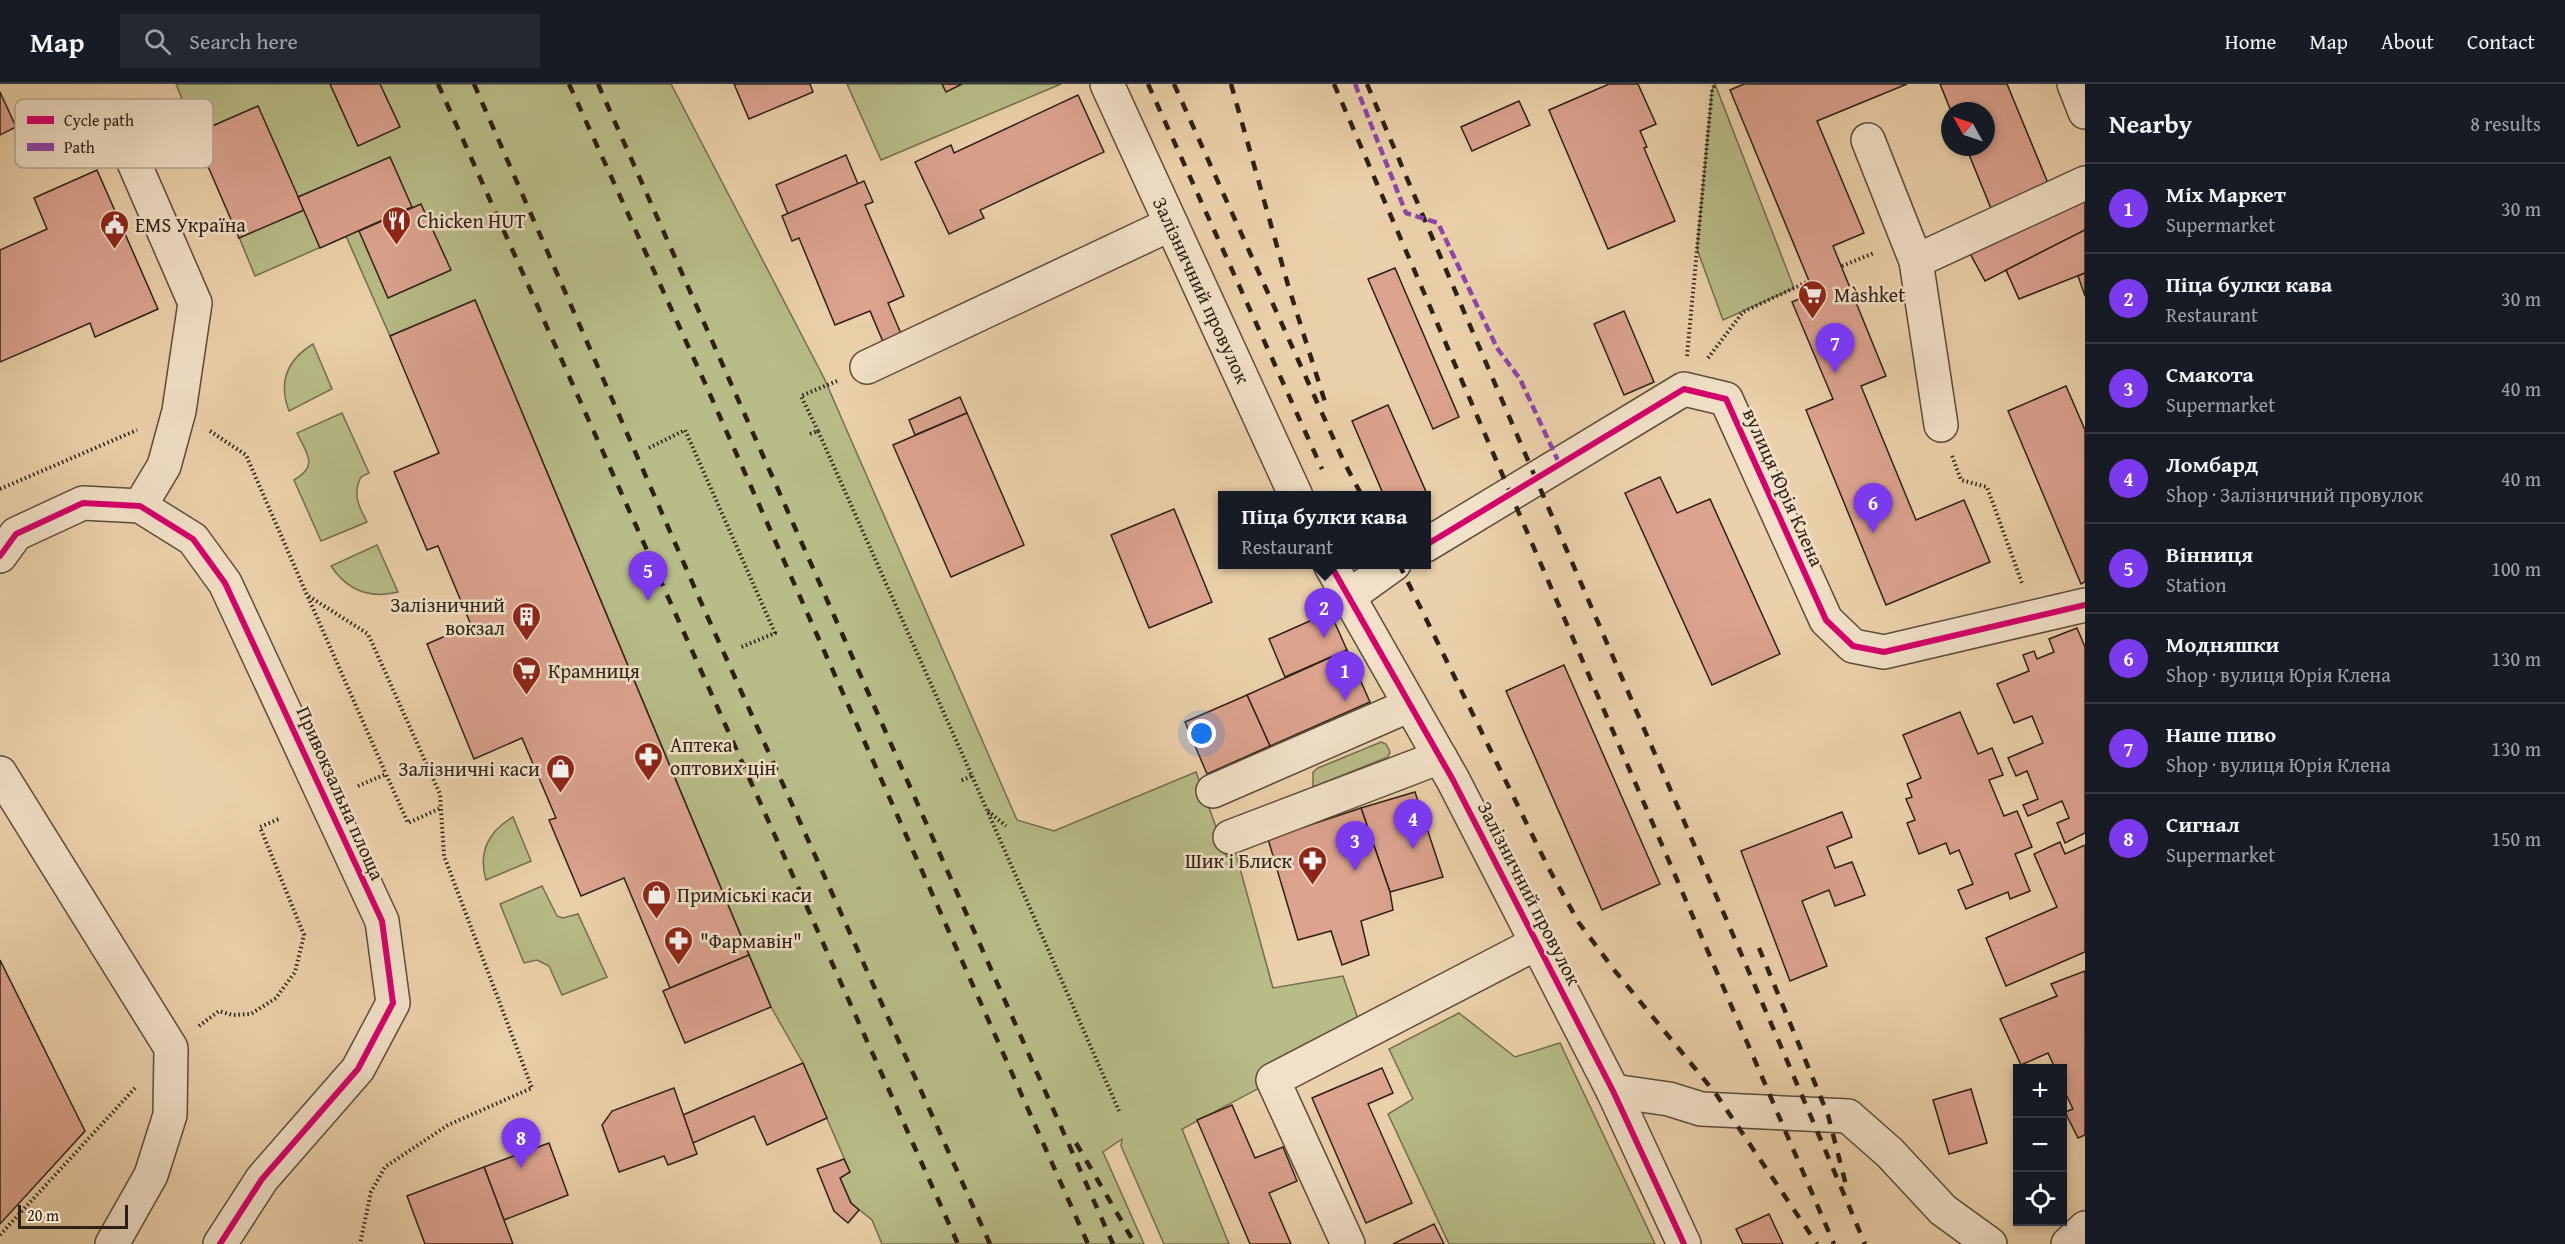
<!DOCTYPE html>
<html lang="en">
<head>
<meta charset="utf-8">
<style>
  :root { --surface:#171b24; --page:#242831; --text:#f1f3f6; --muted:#9ea1a6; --line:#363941; --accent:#7c3aed }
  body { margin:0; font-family:"Gentium Book Plus",serif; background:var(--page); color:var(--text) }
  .controls { position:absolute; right:18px; bottom:18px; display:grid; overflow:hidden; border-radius:0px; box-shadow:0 3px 9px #0003 }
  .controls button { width:54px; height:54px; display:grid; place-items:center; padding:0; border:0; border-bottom:2px solid var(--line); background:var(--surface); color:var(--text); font:30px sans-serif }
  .compass { position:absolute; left:1941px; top:18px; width:54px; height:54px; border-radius:50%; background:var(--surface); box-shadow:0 3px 9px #0003; rotate:310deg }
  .scale { position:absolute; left:18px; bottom:15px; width:110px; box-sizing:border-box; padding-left:6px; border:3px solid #2d2015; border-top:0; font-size:16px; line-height:21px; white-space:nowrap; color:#2d2015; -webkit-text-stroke:4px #f2e1c8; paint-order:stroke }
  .you { position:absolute; left:1202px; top:650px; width:21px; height:21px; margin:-15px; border:4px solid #fff; border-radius:50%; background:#1a73e8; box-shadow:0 0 0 9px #1a73e833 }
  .badge { display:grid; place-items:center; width:39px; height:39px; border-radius:50%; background:var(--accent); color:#fff; font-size:20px; font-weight:700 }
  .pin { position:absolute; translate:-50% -50px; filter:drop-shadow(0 2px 3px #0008) }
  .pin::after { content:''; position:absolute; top:32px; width:21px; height:18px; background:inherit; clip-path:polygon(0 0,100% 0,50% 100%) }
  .popup { position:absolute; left:1218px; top:407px; width:213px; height:78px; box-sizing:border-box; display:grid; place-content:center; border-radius:0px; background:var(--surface); filter:drop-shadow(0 2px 4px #0005); font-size:20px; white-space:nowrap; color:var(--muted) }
  .popup b { font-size:22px; color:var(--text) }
  .popup::after { content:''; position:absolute; left:50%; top:100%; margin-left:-12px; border:12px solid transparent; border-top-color:var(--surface) }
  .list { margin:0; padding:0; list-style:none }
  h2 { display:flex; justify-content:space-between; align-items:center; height:78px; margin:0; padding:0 24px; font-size:26px }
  h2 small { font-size:20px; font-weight:400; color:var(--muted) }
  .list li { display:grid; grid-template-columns:39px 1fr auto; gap:18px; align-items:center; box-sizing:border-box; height:90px; padding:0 24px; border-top:2px solid var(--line) }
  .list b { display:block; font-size:22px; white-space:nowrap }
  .list p { margin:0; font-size:20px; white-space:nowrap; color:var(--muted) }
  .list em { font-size:20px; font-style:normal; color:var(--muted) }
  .icon { flex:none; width:33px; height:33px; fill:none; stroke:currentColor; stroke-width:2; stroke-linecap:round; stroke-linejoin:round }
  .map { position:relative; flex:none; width:2085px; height:1160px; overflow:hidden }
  header { display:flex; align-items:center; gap:36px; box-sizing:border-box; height:84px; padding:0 30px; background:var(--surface); border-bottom:2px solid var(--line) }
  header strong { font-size:28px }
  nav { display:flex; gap:33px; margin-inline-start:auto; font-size:21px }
  .search { width:420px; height:54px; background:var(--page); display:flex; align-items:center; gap:15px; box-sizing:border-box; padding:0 21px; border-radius:0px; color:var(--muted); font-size:22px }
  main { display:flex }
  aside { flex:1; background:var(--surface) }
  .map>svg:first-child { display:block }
  .green { fill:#b8bc88; stroke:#726e4e; stroke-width:1.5 }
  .building { fill:#dca38f; stroke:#2d2015; stroke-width:1.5 }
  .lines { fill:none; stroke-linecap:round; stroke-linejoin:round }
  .minor-casing { stroke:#5c4c3a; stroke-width:36 }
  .path { stroke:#2d2015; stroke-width:4; stroke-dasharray:1.5 3; stroke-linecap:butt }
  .minor { stroke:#f2e1c8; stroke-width:33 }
  .rail { stroke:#2d2015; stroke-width:4.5; stroke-dasharray:10 10; stroke-linecap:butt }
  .quiet { stroke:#8e44ad; stroke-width:4.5; stroke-dasharray:9 4.5; stroke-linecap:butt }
  .cycleway-casing { stroke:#f2e1c8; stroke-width:10 }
  .cycleway { stroke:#d6006c; stroke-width:6 }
  .labels { text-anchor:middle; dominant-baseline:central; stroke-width:5; stroke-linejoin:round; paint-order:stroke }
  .poi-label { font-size:20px; fill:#2d2015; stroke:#f2e1c8; text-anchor:start }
  .street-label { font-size:20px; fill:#2d2015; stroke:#f2e1c8 }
  .key { fill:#f2e1c8; stroke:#b7a792; stroke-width:1.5 }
  .key-label { font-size:16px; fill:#2d2015 }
</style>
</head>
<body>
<header>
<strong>Map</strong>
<div class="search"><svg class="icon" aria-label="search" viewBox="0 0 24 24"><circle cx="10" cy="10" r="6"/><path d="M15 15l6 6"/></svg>Search here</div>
<nav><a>Home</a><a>Map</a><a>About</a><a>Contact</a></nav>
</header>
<main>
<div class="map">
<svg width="2085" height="1160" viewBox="0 0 2085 1160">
  <rect width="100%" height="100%" fill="#ebd1ab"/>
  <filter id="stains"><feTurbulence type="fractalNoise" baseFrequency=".00333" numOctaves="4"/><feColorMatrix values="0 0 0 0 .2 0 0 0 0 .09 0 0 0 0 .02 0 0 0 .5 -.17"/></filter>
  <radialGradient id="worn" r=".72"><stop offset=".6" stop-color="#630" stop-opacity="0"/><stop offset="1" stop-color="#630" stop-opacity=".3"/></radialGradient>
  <g class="green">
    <polygon points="176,0 671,0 824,294 1017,736 1054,747 1196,688 1227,773 1236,770 1273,904 1343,892 1363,949 1182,1045 1229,1160 1164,1160 1121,1062 1122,1055 1103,1068 1144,1160 882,1160 872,1136 851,1119 840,1094 850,1088 803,979 771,923 475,216 390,252 346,152 255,192"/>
    <polygon points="847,0 1061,0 881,76"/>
    <polygon points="1715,0 1794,204 1723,236 1697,165 1712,6"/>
    <path d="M313,260L332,305L289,327C278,298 287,276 313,260Z"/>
    <path d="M342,329L369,389L361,393C352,410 359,423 367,438L321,457L294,396C319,382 307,370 297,349Z"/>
    <path d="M377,461L398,508C370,515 347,506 331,482Z"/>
    <polygon points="1381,658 1386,660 1390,668 1388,673 1313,703 1313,688 1318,684"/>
    <path d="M513,733L531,777L486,796C478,769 488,747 513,733Z"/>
    <polygon points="542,802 557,832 563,834 578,830 607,893 562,911 549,882 537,876 524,879 500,820"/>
    <polygon points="1459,929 1515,973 1560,959 1655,1160 1449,1160 1388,1030 1413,1015 1389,965"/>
  </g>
  <g class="building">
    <polygon points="330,0 380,0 400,43 358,62"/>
    <polygon points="734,0 810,0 813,8 749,35"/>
    <polygon points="942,0 962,0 946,8"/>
    <polygon points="1609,0 1638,0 1656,40 1640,47 1647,63 1644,64 1675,137 1608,165 1549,26"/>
    <polygon points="1744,0 1907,0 1817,37 1864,149 1833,162 1886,292 1861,302 1916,436 1964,416 1990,478 1886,521 1806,326 1833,315 1792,218 1814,209 1730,6"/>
    <polygon points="1940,0 2007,0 2050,104 1992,127 1966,63 1986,63 1986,27 1951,27"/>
    <polygon points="0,8 16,43 0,51"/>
    <polygon points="1078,11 1104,68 980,126 984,134 949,150 915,78 951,61 954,69"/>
    <polygon points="1519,17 1530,41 1472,67 1461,43"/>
    <polygon points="258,22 304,126 239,154 194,50"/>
    <polygon points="846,71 858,100 788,130 776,101"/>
    <polygon points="390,73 412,123 320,164 298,113"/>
    <polygon points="97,86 158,225 95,253 90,239 0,278 0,166 47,145 34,114"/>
    <polygon points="864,97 873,118 865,121 904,212 888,219 902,252 884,260 870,227 835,241 799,154 792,157 782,132"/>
    <polygon points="2085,115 2085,146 1985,197 1967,164"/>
    <polygon points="421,120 451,186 388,214 359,147"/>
    <polygon points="2085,146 2085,189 2019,215 2006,186"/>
    <polygon points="1395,184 1459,333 1433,345 1368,195"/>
    <polygon points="2085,189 2085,212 2078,192"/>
    <polygon points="475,216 749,871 670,904 624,794 581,812 549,736 556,734 522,654 474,675 427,560 471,541 438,462 427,466 394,388 439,369 390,252"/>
    <polygon points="1624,227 1654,298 1624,311 1594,240"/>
    <polygon points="2066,302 2085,346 2085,498 2081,500 2008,327"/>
    <polygon points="960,313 967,329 915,351 909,336"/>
    <polygon points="1388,321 1427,410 1423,412 1384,412 1352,337"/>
    <polygon points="967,329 1024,461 951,493 893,361"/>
    <polygon points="1660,393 1677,429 1710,415 1780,570 1712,601 1625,409"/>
    <polygon points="1174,425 1212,518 1149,544 1111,451"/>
    <polygon points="1330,528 1347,566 1285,593 1269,555"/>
    <polygon points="2077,544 2085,563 2085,749 2065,759 2057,739 2069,734 2062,717 2028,732 2023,721 2038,715 2027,687 2016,692 2008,674 2043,659 2032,632 2014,639 1997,600 2029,587 2023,571 2034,567 2037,575 2054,568 2049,555"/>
    <polygon points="1347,566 1370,618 1270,662 1247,611"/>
    <polygon points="1564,581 1660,800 1602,826 1506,607"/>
    <polygon points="1247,611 1270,662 1207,690 1185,638"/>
    <polygon points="1960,628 1978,670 1992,664 2003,691 1989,696 2004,732 2017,727 2032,763 2015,770 2030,807 2010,815 2008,808 1966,825 1958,806 1973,800 1959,766 1950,770 1946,759 1919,770 1907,739 1915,736 1906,715 1912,713 1907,700 1921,694 1903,651"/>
    <polygon points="1415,708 1443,793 1390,808 1361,724"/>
    <polygon points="1361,724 1390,808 1393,826 1361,837 1369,871 1342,881 1331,847 1298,856 1268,755"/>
    <polygon points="1842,728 1852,753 1827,763 1835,784 1852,778 1865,811 1835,822 1829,806 1802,817 1827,882 1790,897 1741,767"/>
    <polygon points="2060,758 2065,770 2085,761 2085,868 2006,902 1986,854 2057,823 2034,770"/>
    <polygon points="749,871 771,923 685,959 663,907"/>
    <polygon points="0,876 85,1047 0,1140"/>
    <polygon points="2085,887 2085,1051 2078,1054 2065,1028 2073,1025 2062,1002 2062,984 2055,984 2048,969 2021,981 2000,935 2057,912 2051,900"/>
    <polygon points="803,979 827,1034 767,1061 754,1032 693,1059 683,1031"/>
    <polygon points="1382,984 1393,1009 1368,1020 1412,1119 1366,1139 1312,1014"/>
    <polygon points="674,1004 697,1070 668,1081 664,1072 619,1088 602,1041 612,1027"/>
    <polygon points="1971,1005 1987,1059 1949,1070 1933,1016"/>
    <polygon points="1232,1021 1255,1074 1283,1063 1297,1097 1269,1109 1291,1160 1250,1160 1197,1036"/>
    <polygon points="549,1059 568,1111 504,1136 484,1083"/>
    <polygon points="844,1075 850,1088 840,1094 851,1119 859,1126 848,1139 834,1127 817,1085"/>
    <polygon points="484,1083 513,1160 425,1160 407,1112"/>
    <polygon points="1769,1130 1783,1160 1743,1160 1736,1145"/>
    <polygon points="1434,1140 1444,1160 1393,1160"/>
  </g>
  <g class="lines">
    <defs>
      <g id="minor">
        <polyline points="1107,0 1296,412"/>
        <polyline points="2074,0 2085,28"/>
        <polyline points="115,35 195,219 179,327 164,382 140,422"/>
        <polyline points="1868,56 1916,177"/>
        <polyline points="867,283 1171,140"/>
        <polyline points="1941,341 1916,177 2085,99"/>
        <polyline points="1426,461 1684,305 1726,315 1826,536 1853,562 1884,568 2085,521"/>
        <polyline points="0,472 16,450 83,419 140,422 193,455 225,499 382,837 393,919 358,985 262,1095 220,1160"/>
        <polyline points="1330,480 1453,696 1613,1007 1684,1160"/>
        <polyline points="1348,513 1394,480"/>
        <polyline points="0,689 171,964 170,1031 151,1091 112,1160"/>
        <polyline points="1213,707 1410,621"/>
        <polyline points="1230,753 1440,673"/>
        <polyline points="1613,1007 1669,1015 1701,1025 1848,1032 1890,1069 1943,1126 1990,1160"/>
        <polyline points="1348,1160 1273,996 1537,859"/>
        <polyline points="2068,1160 2085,1144"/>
      </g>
    </defs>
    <use href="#minor" class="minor-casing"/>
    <g class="path">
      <polyline points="1842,182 1874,169"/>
      <polyline points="1687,272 1712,6 1715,0"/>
      <polyline points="1708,274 1743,228 1809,197"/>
      <polyline points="210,347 246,371 307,511 368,550 440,710 444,772 532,1004 448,1041 385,1083 371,1108 360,1160"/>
      <polyline points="818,347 801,312 837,297"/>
      <polyline points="810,350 818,347 972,692 960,697"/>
      <polyline points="649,364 685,346 775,549 739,564"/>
      <polyline points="1952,372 1961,396 1987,403 2022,499"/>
      <polyline points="0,405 137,346"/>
      <polyline points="308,513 386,690"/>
      <polyline points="972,692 1119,1027"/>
      <polyline points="358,702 386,690 408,739 441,724"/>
      <polyline points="988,727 1006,742"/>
      <polyline points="199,942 219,927 232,931 251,930 276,914 295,888 304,851 260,743 281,734"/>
      <polyline points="0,1151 135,1004"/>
    </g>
    <use href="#minor" class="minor"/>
    <g class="rail">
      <polyline points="438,0 958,1160"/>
      <polyline points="474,0 700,516 990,1160"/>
      <polyline points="569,0 704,297 1088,1160"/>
      <polyline points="598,0 1113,1160"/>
      <polyline points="1148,0 1322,385"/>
      <polyline points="1174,0 1344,378 1362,412"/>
      <polyline points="1231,0 1288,201 1325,318"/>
      <polyline points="1334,0 1834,1160"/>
      <path d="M1367,0C1531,388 1701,772 1865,1160"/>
      <polyline points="1399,480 1548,783 1579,839 1615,887 1716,1010 1817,1160"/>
      <polyline points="1759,864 1828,1031 1846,1101"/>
      <polyline points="1076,1059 1135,1160"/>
    </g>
    <polyline class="quiet" points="1355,0 1406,129 1438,139 1497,264 1520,295 1560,381"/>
    <defs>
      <g id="cycleway">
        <polyline points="1426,461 1684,305 1726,315 1826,536 1853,562 1884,568 2085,521"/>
        <polyline points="0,472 16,450 83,419 140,422 193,455 225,499 382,837 393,919 358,985 262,1095 220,1160"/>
        <polyline points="1330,480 1453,696 1613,1007 1684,1160"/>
      </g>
    </defs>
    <use href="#cycleway" class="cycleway-casing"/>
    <use href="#cycleway" class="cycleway"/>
  </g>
  <defs>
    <symbol id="restaurant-pin" viewBox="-11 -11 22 30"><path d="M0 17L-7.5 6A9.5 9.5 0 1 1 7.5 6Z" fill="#8f2418" stroke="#f2e1c8"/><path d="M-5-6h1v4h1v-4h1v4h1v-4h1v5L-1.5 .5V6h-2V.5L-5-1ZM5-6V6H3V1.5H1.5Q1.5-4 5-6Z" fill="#fff"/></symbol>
    <symbol id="civic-pin" viewBox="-11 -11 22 30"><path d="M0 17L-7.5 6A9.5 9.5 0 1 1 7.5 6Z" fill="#8f2418" stroke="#f2e1c8"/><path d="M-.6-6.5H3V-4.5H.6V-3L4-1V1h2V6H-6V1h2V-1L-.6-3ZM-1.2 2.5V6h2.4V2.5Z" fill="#fff"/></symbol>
    <symbol id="supermarket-pin" viewBox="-11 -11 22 30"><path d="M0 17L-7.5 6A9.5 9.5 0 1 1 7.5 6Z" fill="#8f2418" stroke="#f2e1c8"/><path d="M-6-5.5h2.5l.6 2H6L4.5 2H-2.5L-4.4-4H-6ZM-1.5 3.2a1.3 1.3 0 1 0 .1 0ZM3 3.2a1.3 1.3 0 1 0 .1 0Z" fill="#fff"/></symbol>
    <symbol id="building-pin" viewBox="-11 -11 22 30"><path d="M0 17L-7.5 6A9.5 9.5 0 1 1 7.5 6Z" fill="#8f2418" stroke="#f2e1c8"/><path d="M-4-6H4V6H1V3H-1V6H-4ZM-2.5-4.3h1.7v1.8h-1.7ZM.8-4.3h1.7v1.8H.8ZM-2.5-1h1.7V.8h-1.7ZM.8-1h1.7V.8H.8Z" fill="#fff"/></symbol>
    <symbol id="pharmacy-pin" viewBox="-11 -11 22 30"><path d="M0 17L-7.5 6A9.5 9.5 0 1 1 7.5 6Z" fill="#8f2418" stroke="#f2e1c8"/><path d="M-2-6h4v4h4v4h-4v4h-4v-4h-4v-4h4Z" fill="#fff"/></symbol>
    <symbol id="shop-pin" viewBox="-11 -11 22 30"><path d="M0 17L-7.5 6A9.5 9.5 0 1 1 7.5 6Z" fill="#8f2418" stroke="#f2e1c8"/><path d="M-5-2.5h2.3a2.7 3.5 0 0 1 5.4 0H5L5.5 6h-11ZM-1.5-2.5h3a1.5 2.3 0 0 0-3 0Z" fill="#fff"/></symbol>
  </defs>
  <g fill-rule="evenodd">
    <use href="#restaurant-pin" x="380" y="120" width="33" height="45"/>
    <use href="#civic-pin" x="98" y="124" width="33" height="45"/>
    <use href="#supermarket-pin" x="1796" y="194" width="33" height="45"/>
    <use href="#building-pin" x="510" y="516" width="33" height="45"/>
    <use href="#supermarket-pin" x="510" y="570" width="33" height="45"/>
    <use href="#pharmacy-pin" x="632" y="656" width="33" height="45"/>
    <use href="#shop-pin" x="544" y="668" width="33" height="45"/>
    <use href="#pharmacy-pin" x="1296" y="760" width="33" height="45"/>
    <use href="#shop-pin" x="640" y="794" width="33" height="45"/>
    <use href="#pharmacy-pin" x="662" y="840" width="33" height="45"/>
  </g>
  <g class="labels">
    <g class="poi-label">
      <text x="417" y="136">Chicken HUT</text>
      <text x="135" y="140">EMS Україна</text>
      <text x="1834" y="210">Màshket</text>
      <text x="505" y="520" text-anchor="end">Залізничний<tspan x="505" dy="23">вокзал</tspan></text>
      <text x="548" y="586">Крамниця</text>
      <text x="670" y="660">Аптека<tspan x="670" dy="23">оптових цін</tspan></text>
      <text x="540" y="684" text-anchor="end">Залізничні каси</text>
      <text x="1292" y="776" text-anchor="end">Шик і Блиск</text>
      <text x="677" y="810">Приміські каси</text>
      <text x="700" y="856">"Фармавін"</text>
    </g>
    <g class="street-label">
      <text transform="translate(1202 206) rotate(65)">Залізничний провулок</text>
      <text transform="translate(1784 403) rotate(66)">вулиця Юрія Клена</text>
      <text transform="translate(341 709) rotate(66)">Привокзальна площа</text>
      <text transform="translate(1530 809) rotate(63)">Залізничний провулок</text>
    </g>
  </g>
  <rect x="15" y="15" width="198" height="69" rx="9" class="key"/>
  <rect x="27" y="32" width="27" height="8" fill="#d6006c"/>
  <rect x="27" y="59" width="27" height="8" fill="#8e44ad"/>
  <g class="key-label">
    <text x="64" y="42">Cycle path</text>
    <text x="64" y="69">Path</text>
  </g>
  <rect width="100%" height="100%" filter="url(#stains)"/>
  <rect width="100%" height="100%" fill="url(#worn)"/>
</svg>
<div class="controls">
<button>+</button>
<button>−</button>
<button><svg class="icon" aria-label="locate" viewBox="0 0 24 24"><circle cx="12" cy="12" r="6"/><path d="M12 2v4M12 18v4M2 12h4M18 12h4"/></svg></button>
</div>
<svg class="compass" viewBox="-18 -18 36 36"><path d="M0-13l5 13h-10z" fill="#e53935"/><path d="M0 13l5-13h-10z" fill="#9ea1a6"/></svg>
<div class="scale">20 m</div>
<div class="you"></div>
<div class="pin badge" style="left:1345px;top:617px">1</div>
<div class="pin badge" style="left:1324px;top:554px">2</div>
<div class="popup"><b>Піца булки кава</b>Restaurant</div>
<div class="pin badge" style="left:1355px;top:787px">3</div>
<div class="pin badge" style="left:1413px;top:765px">4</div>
<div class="pin badge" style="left:648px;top:517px">5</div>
<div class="pin badge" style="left:1873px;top:449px">6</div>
<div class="pin badge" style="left:1835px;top:289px">7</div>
<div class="pin badge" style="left:521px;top:1084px">8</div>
</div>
<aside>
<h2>Nearby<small>8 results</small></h2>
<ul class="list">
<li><span class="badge">1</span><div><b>Mix Маркет</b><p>Supermarket</p></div><em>30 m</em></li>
<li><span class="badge">2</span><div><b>Піца булки кава</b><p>Restaurant</p></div><em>30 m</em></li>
<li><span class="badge">3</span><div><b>Смакота</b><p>Supermarket</p></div><em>40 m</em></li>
<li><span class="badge">4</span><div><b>Ломбард</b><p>Shop · Залізничний провулок</p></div><em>40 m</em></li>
<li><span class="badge">5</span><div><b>Вінниця</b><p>Station</p></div><em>100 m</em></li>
<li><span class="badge">6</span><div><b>Модняшки</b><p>Shop · вулиця Юрія Клена</p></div><em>130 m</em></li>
<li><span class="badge">7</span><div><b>Наше пиво</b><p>Shop · вулиця Юрія Клена</p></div><em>130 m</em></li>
<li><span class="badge">8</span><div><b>Сигнал</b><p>Supermarket</p></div><em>150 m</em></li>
</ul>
</aside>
</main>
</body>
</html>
